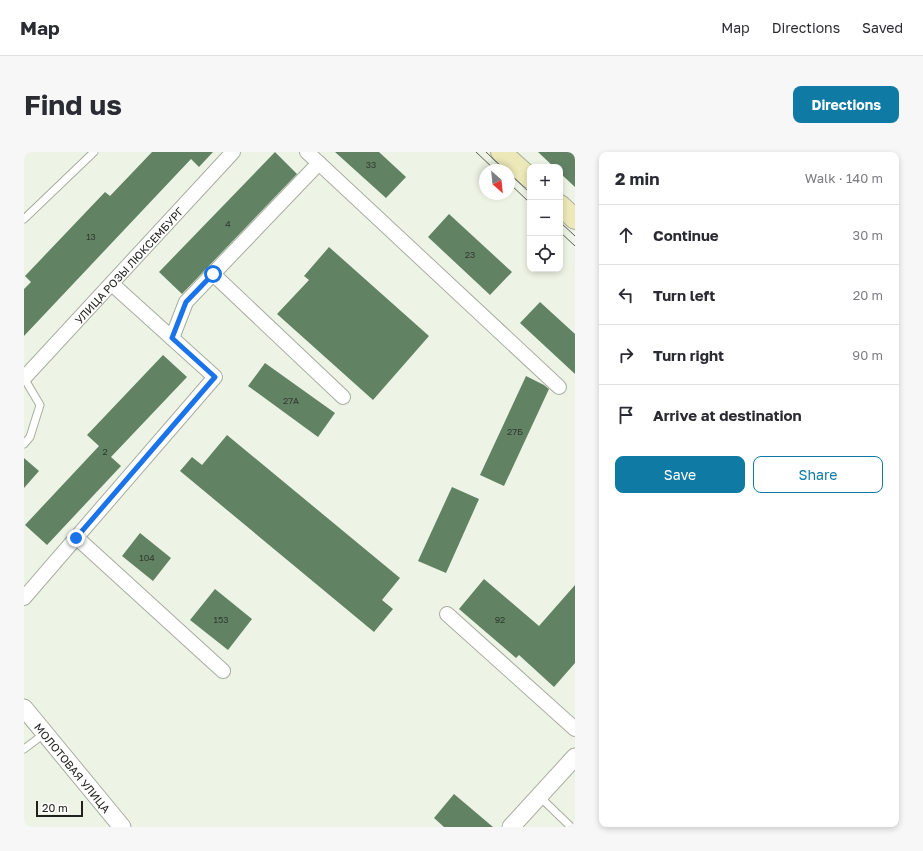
<!DOCTYPE html>
<html lang="en">
<head>
<meta charset="utf-8">
<style>
  :root { --surface:#fff; --page:#f7f7f7; --text:#2b2b33; --muted:#7c7c81; --line:#e1e1e2; --accent:#0f7ba5 }
  body { margin:0; font-family:"Golos Text",sans-serif; background:var(--page); color:var(--text) }
  .controls { position:absolute; right:12px; top:12px; display:grid; overflow:hidden; border-radius:8px; box-shadow:0 2px 6px #0003 }
  .controls button { width:36px; height:36px; display:grid; place-items:center; padding:0; border:0; border-bottom:1px solid var(--line); background:var(--surface); color:var(--text); font:20px sans-serif }
  .compass { position:absolute; left:455px; top:12px; width:36px; height:36px; border-radius:50%; background:var(--surface); box-shadow:0 2px 6px #0003; rotate:153deg }
  .scale { position:absolute; left:12px; bottom:10px; width:47px; box-sizing:border-box; padding-left:4px; border:2px solid #20221d; border-top:0; font-size:11px; line-height:14px; white-space:nowrap; color:#20221d; -webkit-text-stroke:3px #fefffc; paint-order:stroke }
  .stop { position:absolute; width:12px; height:12px; margin:-9px; border:3px solid #1a73e8; border-radius:50%; background:#fff }
  .stop.end { background:#1a73e8; border-color:#fff; box-shadow:0 1px 4px #0008 }
  .list { margin:0; padding:0; list-style:none }
  h2 { display:flex; justify-content:space-between; align-items:center; height:52px; margin:0; padding:0 16px; font-size:17px }
  h2 small { font-size:13px; font-weight:400; color:var(--muted) }
  .list li { display:grid; grid-template-columns:26px 1fr auto; gap:12px; align-items:center; box-sizing:border-box; height:60px; padding:0 16px; border-top:1px solid var(--line) }
  .list b { display:block; font-size:15px; white-space:nowrap }
  .list em { font-size:13px; font-style:normal; color:var(--muted) }
  .actions { display:flex; gap:8px; padding:12px 16px }
  .actions a { flex:1; padding:9px 0; border:1px solid var(--accent); border-radius:8px; text-align:center; font-size:14px; color:var(--accent) }
  .actions .main { background:var(--accent); color:#fff }
  .icon { flex:none; width:22px; height:22px; fill:none; stroke:currentColor; stroke-width:2; stroke-linecap:round; stroke-linejoin:round }
  .map { position:relative; flex:none; width:551px; height:675px; overflow:hidden; border-radius:8px }
  header { display:flex; align-items:center; gap:24px; box-sizing:border-box; height:56px; padding:0 20px; background:var(--surface); border-bottom:1px solid var(--line) }
  header strong { font-size:19px }
  nav { display:flex; gap:22px; margin-inline-start:auto; font-size:14px }
  .intro { display:flex; align-items:center; justify-content:space-between; box-sizing:border-box; height:96px; padding:0 24px }
  h1 { margin:0; font-size:28px }
  .button { padding:10px 18px; border-radius:8px; background:var(--accent); color:#fff; font-size:14px; font-weight:700 }
  main { display:flex; gap:24px; padding:0 24px }
  aside { flex:1; background:var(--surface); border-radius:8px; box-shadow:0 2px 6px #0003 }
  .map>svg:first-child { display:block }
  .building { fill:#618364 }
  .lines { fill:none; stroke-linecap:round; stroke-linejoin:round }
  .service-casing { stroke:#a8ada0; stroke-width:9 }
  .minor-casing { stroke:#a8ada0; stroke-width:16 }
  .tertiary-casing { stroke:#a8ada0; stroke-width:19 }
  .secondary-casing { stroke:#a8ada0; stroke-width:22 }
  .service { stroke:#fff; stroke-width:7 }
  .minor { stroke:#fff; stroke-width:14 }
  .tertiary { stroke:#fff; stroke-width:17 }
  .secondary { stroke:#ece8b8; stroke-width:20 }
  .tram { stroke:#585b53; stroke-width:1 }
  .route { stroke:#1a73e8; stroke-width:5 }
  .labels { text-anchor:middle; dominant-baseline:central; stroke-width:3; stroke-linejoin:round; paint-order:stroke }
  .number-label { font-size:9px; fill:#303a2f }
  .street-label { font-size:11px; fill:#20221d; stroke:#fefffc }
</style>
</head>
<body>
<header>
<strong>Map</strong>
<nav><a>Map</a><a>Directions</a><a>Saved</a></nav>
</header>
<div class="intro"><h1>Find us</h1><a class="button">Directions</a></div>
<main>
<div class="map">
<svg width="551" height="675" viewBox="0 0 551 675">
  <rect width="100%" height="100%" fill="#eef4e5"/>
  <g class="building">
    <polygon points="128,0 189,0 175,15 167,7 0,184 0,137 7,130 1,124 81,40 86,44"/>
    <polygon points="251,0 273,22 158,142 135,120"/>
    <polygon points="311,0 355,0 382,25 362,46"/>
    <polygon points="514,0 551,0 551,35 536,21 536,15 530,15"/>
    <polygon points="425,62 488,120 466,143 404,85"/>
    <polygon points="305,95 405,184 349,248 253,162 285,128 280,124"/>
    <polygon points="516,150 551,182 551,222 496,171"/>
    <polygon points="139,203 163,225 87,305 97,314 23,393 1,373 75,294 63,283"/>
    <polygon points="241,211 311,261 294,285 224,234"/>
    <polygon points="502,224 520,233 525,237 480,334 456,323"/>
    <polygon points="203,283 376,426 358,448 369,457 350,480 156,319 168,305 178,313"/>
    <polygon points="0,306 15,319 0,336"/>
    <polygon points="428,335 455,347 422,421 394,409"/>
    <polygon points="116,381 147,406 129,429 98,404"/>
    <polygon points="460,427 515,474 551,433 551,511 530,535 495,503 492,506 435,457"/>
    <polygon points="191,437 228,467 204,498 166,468"/>
    <polygon points="430,642 469,675 420,675 410,666"/>
  </g>
  <g class="lines">
    <defs>
      <g id="service">
        <polyline points="0,67 70,0"/>
        <polyline points="0,292 6,285 16,253 0,226"/>
        <polyline points="0,597 20,582"/>
        <polyline points="515,644 547,675"/>
      </g>
      <g id="minor">
        <polyline points="283,0 535,235"/>
        <polyline points="189,122 319,245"/>
        <polyline points="148,186 162,150 295,11"/>
        <path id="s1" d="M0,226L209,0"/>
        <polyline points="52,385 199,519"/>
        <polyline points="0,446 191,225 88,132"/>
        <polyline points="423,462 551,577"/>
      </g>
      <g id="tertiary">
        <path id="s2" d="M0,556L98,675"/>
        <polyline points="487,675 551,605"/>
      </g>
      <g id="secondary">
        <polyline points="477,0 506,26"/>
        <polyline points="536,53 551,67"/>
      </g>
    </defs>
    <use href="#service" class="service-casing"/>
    <use href="#minor" class="minor-casing"/>
    <use href="#tertiary" class="tertiary-casing"/>
    <use href="#secondary" class="secondary-casing"/>
    <use href="#service" class="service"/>
    <use href="#minor" class="minor"/>
    <use href="#tertiary" class="tertiary"/>
    <use href="#secondary" class="secondary"/>
    <g class="tram">
      <polyline points="452,0 471,18"/>
      <polyline points="462,0 481,18"/>
      <polyline points="485,21 506,41"/>
      <polyline points="485,31 506,51"/>
      <polyline points="536,70 551,84"/>
      <polyline points="536,80 551,94"/>
    </g>
  </g>
  <g class="lines">
    <polyline class="route" points="52,386 191,225 148,186 162,150 189,122"/>
  </g>
  <g class="labels">
    <g class="number-label">
      <text x="347" y="12">33</text>
      <text x="204" y="71">4</text>
      <text x="67" y="84">13</text>
      <text x="446" y="102">23</text>
      <text x="267" y="248">27А</text>
      <text x="491" y="279">27Б</text>
      <text x="81" y="299">2</text>
      <text x="123" y="405">104</text>
      <text x="197" y="467">153</text>
      <text x="476" y="467">92</text>
    </g>
    <g class="street-label">
      <text stroke="none"><textPath href="#s1" startOffset="154">УЛИЦА РОЗЫ ЛЮКСЕМБУРГ</textPath></text>
      <text stroke="none"><textPath href="#s2" startOffset="77">МОЛОТОВАЯ УЛИЦА</textPath></text>
    </g>
  </g>
</svg>
<div class="controls">
<button>+</button>
<button>−</button>
<button><svg class="icon" aria-label="locate" viewBox="0 0 24 24"><circle cx="12" cy="12" r="6"/><path d="M12 2v4M12 18v4M2 12h4M18 12h4"/></svg></button>
</div>
<svg class="compass" viewBox="-18 -18 36 36"><path d="M0-13l5 13h-10z" fill="#e53935"/><path d="M0 13l5-13h-10z" fill="#7c7c81"/></svg>
<div class="scale">20 m</div>
<div class="stop" style="left:189px;top:122px"></div>
<div class="stop end" style="left:52px;top:386px"></div>
</div>
<aside>
<h2>2 min<small>Walk · 140 m</small></h2>
<ul class="list">
<li><svg class="icon" aria-label="ahead" viewBox="0 0 24 24"><path d="M12 20V5M6 11l6-6 6 6"/></svg><div><b>Continue</b></div><em>30 m</em></li>
<li><svg class="icon" aria-label="left" viewBox="0 0 24 24"><path d="M17 20v-9H6M10 6l-5 5 5 5"/></svg><div><b>Turn left</b></div><em>20 m</em></li>
<li><svg class="icon" aria-label="right" viewBox="0 0 24 24"><path d="M7 20v-9h11M14 6l5 5-5 5"/></svg><div><b>Turn right</b></div><em>90 m</em></li>
<li><svg class="icon" aria-label="arrive" viewBox="0 0 24 24"><path d="M6 21V4h12l-3 4 3 4H6"/></svg><div><b>Arrive at destination</b></div></li>
</ul>
<div class="actions"><a class="main">Save</a><a>Share</a></div>
</aside>
</main>
</body>
</html>
